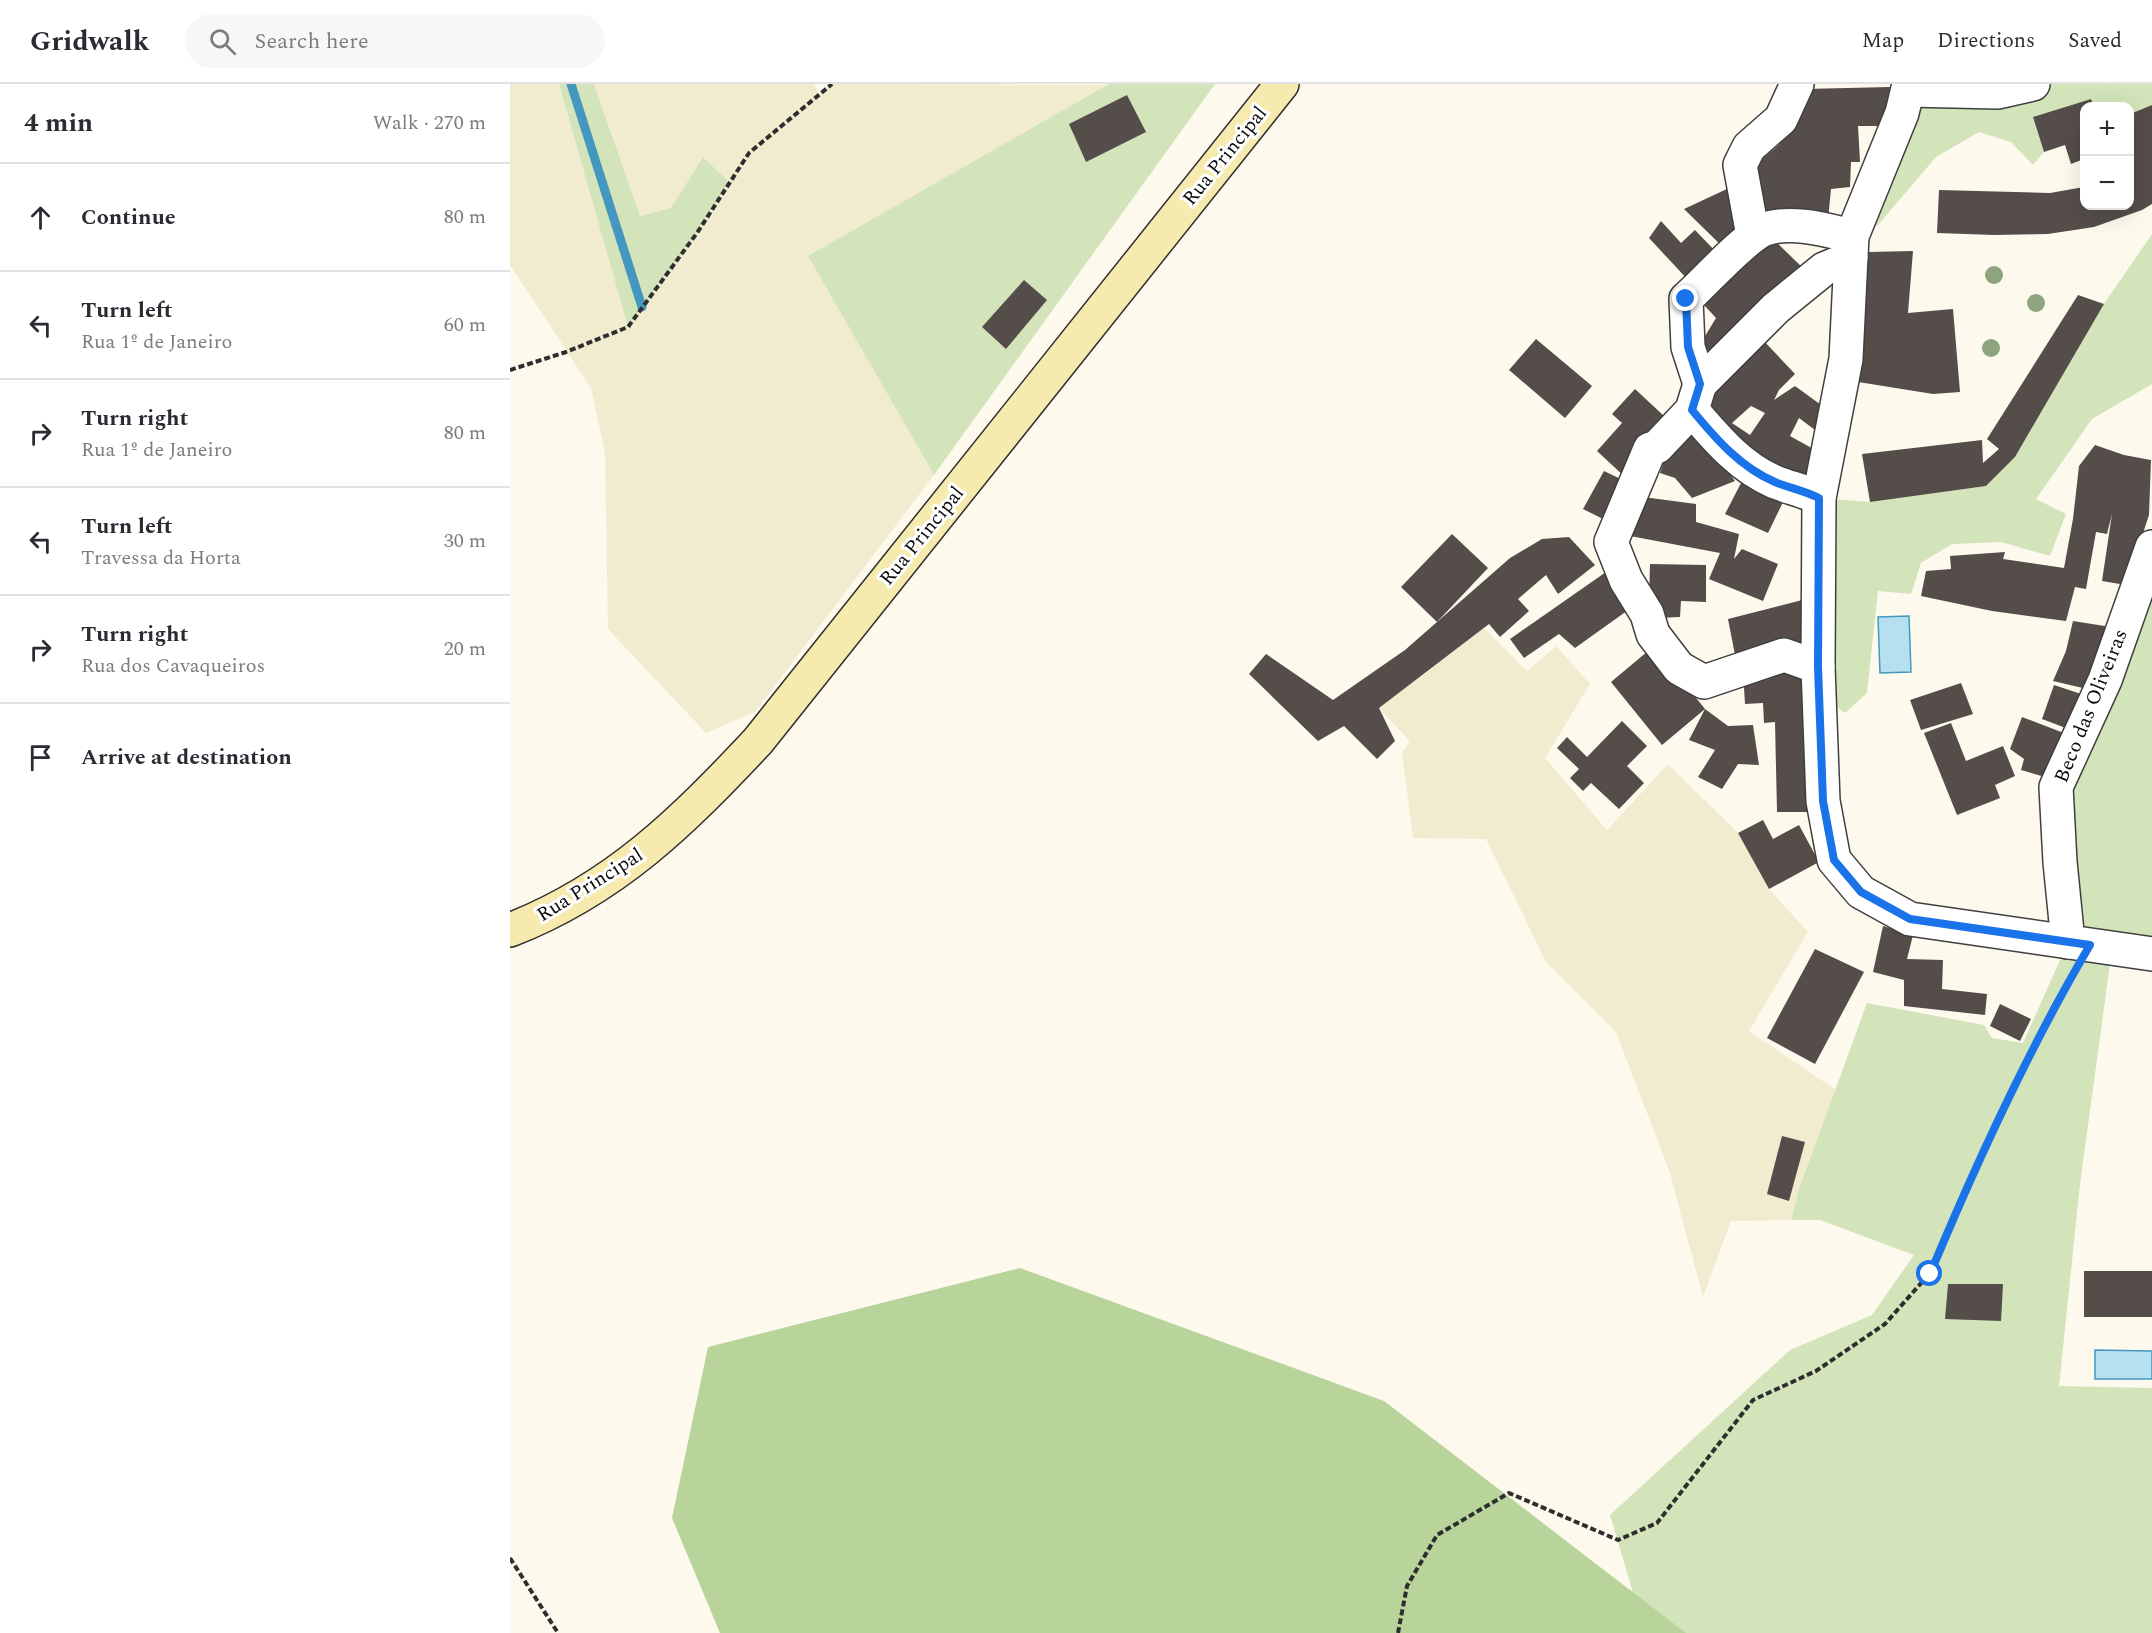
<!DOCTYPE html>
<html lang="en">
<head>
<meta charset="utf-8">
<style>
  :root { --surface:#fff; --page:#f7f7f7; --text:#2b2b33; --muted:#7c7c81; --line:#e1e1e2 }
  body { margin:0; font-family:Spectral,serif; background:var(--page); color:var(--text) }
  .controls { position:absolute; right:18px; top:18px; display:grid; overflow:hidden; border-radius:12px; box-shadow:0 6px 24px #0002 }
  .controls button { width:54px; height:54px; display:grid; place-items:center; padding:0; border:0; border-bottom:2px solid var(--line); background:var(--surface); color:var(--text); font:30px sans-serif }
  .stop { position:absolute; width:18px; height:18px; margin:-14px; border:4px solid #1a73e8; border-radius:50%; background:#fff }
  .stop.end { background:#1a73e8; border-color:#fff; box-shadow:0 2px 6px #0008 }
  .list { margin:0; padding:0; list-style:none }
  h2 { display:flex; justify-content:space-between; align-items:center; height:78px; margin:0; padding:0 24px; font-size:26px }
  h2 small { font-size:20px; font-weight:400; color:var(--muted) }
  .list li { display:grid; grid-template-columns:39px 1fr auto; gap:18px; align-items:center; box-sizing:border-box; height:108px; padding:0 24px; border-top:2px solid var(--line) }
  .list b { display:block; font-size:22px; white-space:nowrap }
  .list p { margin:0; font-size:20px; white-space:nowrap; color:var(--muted) }
  .list em { font-size:20px; font-style:normal; color:var(--muted) }
  .icon { flex:none; width:33px; height:33px; fill:none; stroke:currentColor; stroke-width:2; stroke-linecap:round; stroke-linejoin:round }
  .map { position:relative; flex:none; width:1642px; height:1549px; overflow:hidden }
  header { display:flex; align-items:center; gap:36px; box-sizing:border-box; height:84px; padding:0 30px; background:var(--surface); border-bottom:2px solid var(--line) }
  header strong { font-size:28px }
  nav { display:flex; gap:33px; margin-inline-start:auto; font-size:21px }
  .search { width:420px; height:54px; background:var(--page); display:flex; align-items:center; gap:15px; box-sizing:border-box; padding:0 21px; border-radius:33px; color:var(--muted); font-size:22px }
  main { display:flex }
  aside { flex:1; background:var(--surface) }
  .map>svg:first-child { display:block }
  .farmland { fill:#f1eccf }
  .green { fill:#d3e4ba }
  .forest { fill:#b8d49b }
  .water { fill:#b6dff0; stroke:#4498c0; stroke-width:1.5 }
  .lines { fill:none; stroke-linecap:round; stroke-linejoin:round }
  .stream { stroke:#4498c0; stroke-width:9 }
  .building { fill:#544d4a; fill-rule:evenodd }
  .street-casing { stroke:#3f3f3f; stroke-width:36 }
  .secondary-casing { stroke:#2e2e2e; stroke-width:36 }
  .path { stroke:#2e2e2e; stroke-width:4; stroke-dasharray:6 3; stroke-linecap:butt }
  .street { stroke:#fff; stroke-width:33 }
  .secondary { stroke:#f7eaae; stroke-width:33 }
  .tree { fill:#8ea47e }
  .route { stroke:#1a73e8; stroke-width:8 }
  .labels { text-anchor:middle; dominant-baseline:central; stroke-width:6; stroke-linejoin:round; paint-order:stroke }
  .street-label { font-size:20px; fill:#0c0c0c; stroke:#fff }
</style>
</head>
<body>
<header>
<strong>Gridwalk</strong>
<div class="search"><svg class="icon" aria-label="search" viewBox="0 0 24 24"><circle cx="10" cy="10" r="6"/><path d="M15 15l6 6"/></svg>Search here</div>
<nav><a>Map</a><a>Directions</a><a>Saved</a></nav>
</header>
<main>
<aside>
<h2>4 min<small>Walk · 270 m</small></h2>
<ul class="list">
<li><svg class="icon" aria-label="ahead" viewBox="0 0 24 24"><path d="M12 20V5M6 11l6-6 6 6"/></svg><div><b>Continue</b></div><em>80 m</em></li>
<li><svg class="icon" aria-label="left" viewBox="0 0 24 24"><path d="M17 20v-9H6M10 6l-5 5 5 5"/></svg><div><b>Turn left</b><p>Rua 1º de Janeiro</p></div><em>60 m</em></li>
<li><svg class="icon" aria-label="right" viewBox="0 0 24 24"><path d="M7 20v-9h11M14 6l5 5-5 5"/></svg><div><b>Turn right</b><p>Rua 1º de Janeiro</p></div><em>80 m</em></li>
<li><svg class="icon" aria-label="left" viewBox="0 0 24 24"><path d="M17 20v-9H6M10 6l-5 5 5 5"/></svg><div><b>Turn left</b><p>Travessa da Horta</p></div><em>30 m</em></li>
<li><svg class="icon" aria-label="right" viewBox="0 0 24 24"><path d="M7 20v-9h11M14 6l5 5-5 5"/></svg><div><b>Turn right</b><p>Rua dos Cavaqueiros</p></div><em>20 m</em></li>
<li><svg class="icon" aria-label="arrive" viewBox="0 0 24 24"><path d="M6 21V4h12l-3 4 3 4H6"/></svg><div><b>Arrive at destination</b></div></li>
</ul>
</aside>
<div class="map">
<svg width="1642" height="1549" viewBox="0 0 1642 1549">
  <rect width="100%" height="100%" fill="#fdf9ed"/>
  <g class="farmland">
    <polygon points="0,0 49,0 118,242 187,149 219,98 193,73 161,124 130,132 84,0 304,0 309,11 322,0 600,1 298,172 424,391 245,628 196,649 98,545 95,369 81,304 0,181"/>
    <polygon points="974,544 1017,587 1046,562 1080,600 1035,674 1097,746 1158,680 1228,749 1259,805 1298,848 1239,947 1326,1006 1281,1136 1221,1137 1193,1213 1160,1089 1106,948 1036,878 976,755 903,754 892,669 900,657 869,624"/>
  </g>
  <g class="green">
    <polygon points="49,0 84,0 130,132 161,124 193,73 219,98 187,149 118,243"/>
    <polygon points="599,0 705,0 424,391 298,172"/>
    <polygon points="1399,0 1642,0 1642,21 1620,30 1620,22 1584,22 1581,15 1523,33 1534,68 1523,81 1501,58 1469,48 1426,73 1368,141 1342,152"/>
    <polygon points="1642,150 1642,300 1582,335 1526,415 1556,430 1540,472 1491,458 1442,460 1411,479 1401,510 1368,507 1357,609 1335,629 1309,609 1309,414 1360,418 1476,402 1505,373 1594,220"/>
    <polygon points="1642,463 1642,870 1602,865 1570,1100 1549,1302 1642,1304 1642,1549 1135,1549 1100,1431 1280,1266 1362,1231 1404,1171 1310,1136 1281,1136 1289,1105 1357,919 1474,941 1482,954 1513,959 1558,858 1546,703"/>
  </g>
  <polygon class="forest" points="510,1184 874,1317 1176,1549 210,1549 162,1434 198,1263"/>
  <g class="water">
    <polygon points="1399,532 1401,588 1370,589 1368,533"/>
    <polygon points="1585,1266 1642,1267 1642,1295 1585,1295"/>
  </g>
  <g class="lines">
    <polyline class="stream" points="61,0 132,223"/>
  </g>
  <g class="building">
    <polygon points="1380,3 1372,42 1348,42 1350,78 1341,78 1340,103 1321,105 1318,136 1248,140 1240,85 1269,61 1279,42 1294,5"/>
    <polygon points="617,11 636,48 576,78 559,40"/>
    <polygon points="1581,15 1584,22 1574,22 1574,75 1561,80 1555,61 1534,68 1523,33"/>
    <polygon points="1642,21 1642,120 1632,126 1584,143 1538,150 1484,151 1427,149 1429,106 1540,109 1574,103 1574,122 1620,122 1620,30"/>
    <polygon points="1219,104 1241,144 1216,166 1174,125"/>
    <polygon points="1151,137 1171,159 1185,146 1208,170 1179,197 1139,154"/>
    <polygon points="1262,154 1295,186 1209,279 1189,262 1206,234 1194,221"/>
    <polygon points="1403,167 1398,229 1443,225 1450,308 1423,310 1342,297 1352,233 1358,168"/>
    <polygon points="514,196 537,216 496,265 472,243"/>
    <polygon points="1568,211 1594,220 1505,373 1476,402 1360,418 1352,370 1472,356 1473,379 1489,365 1477,355"/>
    <polygon points="1026,255 1082,302 1055,334 999,286"/>
    <path d="M1252,255L1285,290L1269,306L1264,316L1285,302L1318,326L1309,349L1289,334L1280,352L1307,367L1298,395L1256,384L1193,324L1199,313L1215,299L1206,289ZM1241,322L1255,329L1240,351L1222,339Z"/>
    <polygon points="1125,305 1154,332 1131,357 1115,393 1087,367 1112,339 1102,330"/>
    <polygon points="1178,342 1198,360 1225,397 1182,414 1165,394 1150,389 1158,364"/>
    <polygon points="1585,361 1614,371 1641,376 1639,431 1616,501 1592,497 1602,430 1597,450 1586,448 1576,505 1565,503 1556,537 1482,527 1411,512 1416,487 1441,485 1440,472 1495,468 1493,475 1554,484 1563,435 1569,382"/>
    <polygon points="1094,387 1117,398 1095,436 1073,425"/>
    <polygon points="1231,399 1274,416 1258,449 1215,430"/>
    <polygon points="1133,413 1186,420 1186,438 1229,450 1224,475 1232,465 1268,480 1253,517 1199,495 1210,469 1120,452"/>
    <polygon points="942,450 978,484 927,538 891,503"/>
    <polygon points="1059,453 1085,481 1048,510 1036,491 1008,515 1019,527 990,553 979,540 869,624 885,657 867,675 834,642 808,657 739,590 756,570 823,616 895,566 1000,474 1032,455"/>
    <polygon points="1140,480 1196,481 1196,518 1171,517 1170,533 1147,534 1139,516"/>
    <polygon points="1096,488 1121,524 1065,564 1049,550 1014,574 1000,555"/>
    <polygon points="1300,514 1298,561 1226,576 1218,535"/>
    <polygon points="1563,537 1601,543 1577,605 1543,597 1556,567"/>
    <polygon points="1144,562 1195,625 1218,642 1243,641 1249,681 1228,680 1212,705 1188,693 1205,666 1179,656 1195,625 1152,661 1101,598"/>
    <polygon points="1287,586 1300,619 1303,728 1267,728 1265,638 1254,639 1253,619 1235,620 1233,588"/>
    <polygon points="1451,599 1463,630 1411,646 1400,616"/>
    <polygon points="1544,601 1574,611 1561,646 1532,635"/>
    <polygon points="1512,633 1559,651 1550,675 1541,674 1535,693 1511,686 1514,675 1500,665"/>
    <polygon points="1112,637 1137,662 1117,682 1134,699 1109,725 1081,699 1073,707 1060,694 1069,685 1047,664 1057,653 1077,673"/>
    <polygon points="1441,639 1456,677 1493,662 1505,692 1485,701 1490,714 1447,731 1414,649"/>
    <polygon points="1253,736 1263,755 1289,741 1309,778 1259,805 1228,749"/>
    <polygon points="1373,842 1403,851 1397,875 1433,876 1432,905 1477,910 1475,931 1394,922 1394,896 1363,888"/>
    <polygon points="1305,865 1354,888 1305,980 1257,954"/>
    <polygon points="1490,920 1521,935 1510,957 1480,942"/>
    <polygon points="1272,1052 1295,1058 1279,1117 1257,1110"/>
    <rect x="1574" y="1187" width="68" height="46"/>
    <polygon points="1438,1200 1493,1200 1491,1237 1435,1235"/>
  </g>
  <g class="lines">
    <defs>
      <g id="street">
        <polyline points="1399,0 1392,29 1342,152 1336,275 1309,414 1308,583 1313,717 1324,776 1351,808 1400,835 1642,870"/>
        <polyline points="1398,6 1488,8 1523,0"/>
        <polyline points="1243,152 1230,81 1239,63 1271,35 1287,0"/>
        <polyline points="1190,300 1266,224 1314,185 1341,174"/>
        <path d="M1182,326C1206,354 1230,383 1265,398C1280,404 1295,407 1309,414"/>
        <path d="M1308,583L1274,571L1194,598L1169,584L1143,550L1137,530L1116,496L1101,458L1140,365L1147,363L1182,326L1190,300L1178,263L1176,215C1195,198 1235,153 1255,145C1282,136 1316,146 1342,152"/>
        <polyline points="1558,858 1550,778 1546,703 1595,596 1642,463"/>
      </g>
      <path id="secondary" d="M0,846C105,805 173,737 248,657L772,0"/>
    </defs>
    <use href="#street" class="street-casing"/>
    <use href="#secondary" class="secondary-casing"/>
    <g class="path">
      <polyline points="0,286 56,268 118,243 187,149 239,69 322,0"/>
      <polyline points="0,1474 48,1549"/>
      <polyline points="888,1549 897,1502 927,1451 999,1409 1108,1456 1147,1439 1243,1316 1306,1287 1375,1240 1420,1189 1460,1094 1543,923 1563,890"/>
    </g>
    <use href="#street" class="street"/>
    <use href="#secondary" class="secondary"/>
  </g>
  <g class="tree">
    <circle cx="1484" cy="191" r="9"/>
    <circle cx="1526" cy="219" r="9"/>
    <circle cx="1481" cy="264" r="9"/>
  </g>
  <g class="lines">
    <path class="route" d="M1176,215L1178,263L1190,300L1182,326C1206,355 1230,383 1265,398C1280,404 1295,407 1309,414L1308,583L1313,717L1324,776L1351,808L1400,835L1580,861C1518,966 1467,1077 1420,1190"/>
  </g>
  <g class="labels">
    <g class="street-label">
      <text transform="translate(715 72) rotate(-51)">Rua Principal</text>
      <text transform="translate(412 452) rotate(-51)">Rua Principal</text>
      <text transform="translate(1581 622) rotate(-68)">Beco das Oliveiras</text>
      <text transform="translate(80 801) rotate(-32)">Rua Principal</text>
    </g>
  </g>
</svg>
<div class="controls">
<button>+</button>
<button>−</button>
</div>
<div class="stop" style="left:1420px;top:1190px"></div>
<div class="stop end" style="left:1176px;top:215px"></div>
</div>
</main>
</body>
</html>
